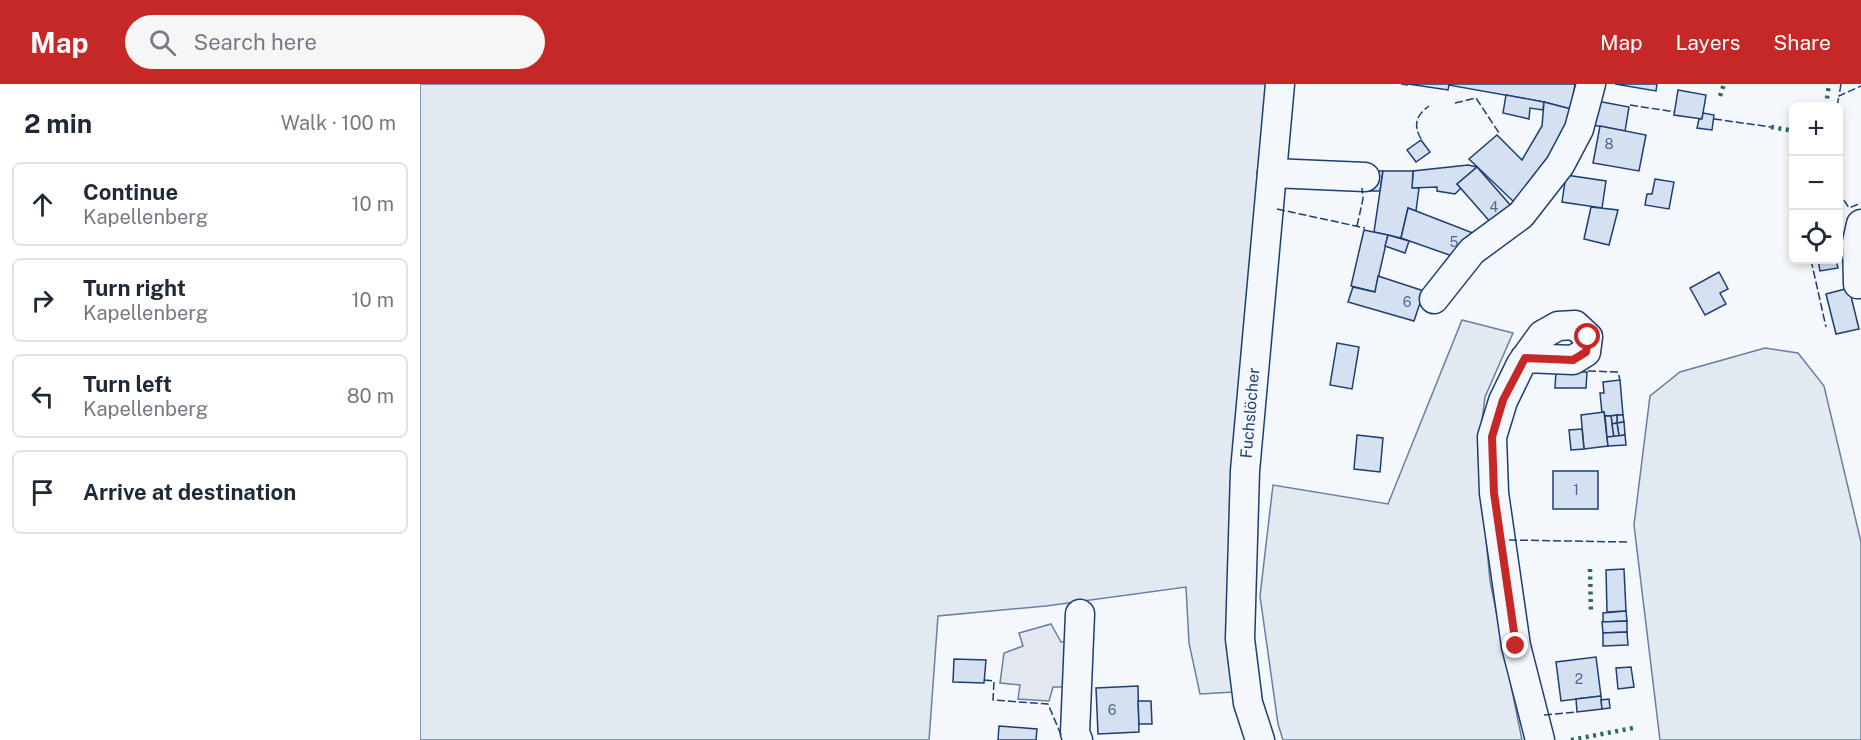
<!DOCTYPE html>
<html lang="en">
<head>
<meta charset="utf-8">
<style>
  :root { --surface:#fff; --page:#f6f6f7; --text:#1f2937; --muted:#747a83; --line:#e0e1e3; --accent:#c62828 }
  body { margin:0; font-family:"Public Sans",sans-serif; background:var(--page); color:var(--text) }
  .controls { position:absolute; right:18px; top:18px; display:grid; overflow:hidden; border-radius:9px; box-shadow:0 3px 9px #0003 }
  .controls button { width:54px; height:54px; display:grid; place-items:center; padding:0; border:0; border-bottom:2px solid var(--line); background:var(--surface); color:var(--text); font:30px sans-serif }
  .stop { position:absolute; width:18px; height:18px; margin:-14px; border:4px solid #c62828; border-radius:50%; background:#fff }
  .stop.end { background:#c62828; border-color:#fff; box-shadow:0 2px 6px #0008 }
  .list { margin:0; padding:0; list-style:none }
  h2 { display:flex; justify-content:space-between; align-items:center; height:78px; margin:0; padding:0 24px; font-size:26px }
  h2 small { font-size:20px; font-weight:400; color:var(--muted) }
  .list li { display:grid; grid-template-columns:39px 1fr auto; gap:18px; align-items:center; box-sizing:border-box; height:84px; margin:0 12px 12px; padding:0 12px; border:2px solid var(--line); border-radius:9px }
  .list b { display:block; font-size:22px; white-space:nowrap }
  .list p { margin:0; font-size:20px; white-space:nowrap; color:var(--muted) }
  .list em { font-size:20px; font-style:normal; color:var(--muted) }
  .icon { flex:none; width:33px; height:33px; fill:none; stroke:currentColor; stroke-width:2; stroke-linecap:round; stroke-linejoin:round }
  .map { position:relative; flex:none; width:1441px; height:656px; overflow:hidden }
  header { display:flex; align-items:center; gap:36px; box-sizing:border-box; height:84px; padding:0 30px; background:var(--accent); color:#fff }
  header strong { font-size:28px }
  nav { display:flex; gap:33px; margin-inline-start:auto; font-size:21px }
  .search { width:420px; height:54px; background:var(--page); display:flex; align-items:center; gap:15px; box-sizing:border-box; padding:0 21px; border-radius:33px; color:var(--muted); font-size:22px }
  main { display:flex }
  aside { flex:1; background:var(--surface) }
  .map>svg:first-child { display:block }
  .green { fill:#e3e9f0; stroke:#687fa3; stroke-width:1.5 }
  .parking { fill:#e3e8f0; stroke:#687fa3; stroke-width:1.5 }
  .building { fill:#d5e0f0; stroke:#1d3f73; stroke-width:1.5 }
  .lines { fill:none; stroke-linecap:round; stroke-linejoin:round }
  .minor-casing { stroke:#1d3f73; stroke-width:31 }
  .minor { stroke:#f4f7fb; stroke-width:28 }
  .hedge { stroke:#2c6c60; stroke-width:4.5; stroke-dasharray:3 4.5; stroke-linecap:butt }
  .fence { stroke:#1d3f73; stroke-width:1.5; stroke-dasharray:8 3; stroke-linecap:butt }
  .route { stroke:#c62828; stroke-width:8 }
  .labels { text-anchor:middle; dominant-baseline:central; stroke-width:4.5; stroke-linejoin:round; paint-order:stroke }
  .number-label { font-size:14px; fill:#4b6792 }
  .street-label { font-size:16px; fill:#1d3f73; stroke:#f4f7fb }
</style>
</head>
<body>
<header>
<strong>Map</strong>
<div class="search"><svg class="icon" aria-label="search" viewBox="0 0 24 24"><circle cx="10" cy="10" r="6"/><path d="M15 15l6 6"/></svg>Search here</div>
<nav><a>Map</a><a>Layers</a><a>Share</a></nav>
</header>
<main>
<aside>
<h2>2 min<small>Walk · 100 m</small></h2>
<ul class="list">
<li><svg class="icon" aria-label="ahead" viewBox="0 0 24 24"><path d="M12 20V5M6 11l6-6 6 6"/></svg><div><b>Continue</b><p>Kapellenberg</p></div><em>10 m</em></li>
<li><svg class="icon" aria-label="right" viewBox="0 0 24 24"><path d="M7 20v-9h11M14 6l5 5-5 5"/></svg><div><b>Turn right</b><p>Kapellenberg</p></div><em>10 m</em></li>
<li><svg class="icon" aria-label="left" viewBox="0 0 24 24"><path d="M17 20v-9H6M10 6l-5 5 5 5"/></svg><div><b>Turn left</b><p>Kapellenberg</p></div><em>80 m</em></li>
<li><svg class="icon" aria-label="arrive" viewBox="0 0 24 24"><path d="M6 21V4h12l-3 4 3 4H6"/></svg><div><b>Arrive at destination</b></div></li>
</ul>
</aside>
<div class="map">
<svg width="1441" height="656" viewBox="0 0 1441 656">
  <rect width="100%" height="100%" fill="#f4f7fb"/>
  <g class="green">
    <polygon points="0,0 846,0 814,608 780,610 769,559 766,503 626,522 518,532 509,656 0,656"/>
    <polygon points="1042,236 1093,249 1065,313 1058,368 1070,497 1102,656 863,656 858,640 840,512 853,401 968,420"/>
    <polygon points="1345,264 1378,269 1404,302 1441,458 1441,656 1240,656 1214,441 1230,312 1260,288"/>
  </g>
  <polygon class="parking" points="631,540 641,558 649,557 645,603 633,603 629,617 598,615 600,601 580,599 584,569 603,562 599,549"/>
  <g class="building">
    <polygon points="988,0 1155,0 1151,25 1124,18 1029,1 1028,6"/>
    <polygon points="1195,0 1237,0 1236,7"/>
    <polygon points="1258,6 1286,11 1282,35 1254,31"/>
    <polygon points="1086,11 1124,18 1123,26 1110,24 1109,35 1083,29"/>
    <polygon points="1177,17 1209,23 1205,47 1172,41"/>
    <polygon points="1124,18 1151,25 1146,53 1095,119 1049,75 1077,51 1102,76 1122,42"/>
    <polygon points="1283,29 1294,31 1292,46 1277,44 1279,35 1282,35"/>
    <polygon points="1180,42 1226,51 1219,87 1173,79"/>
    <polygon points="1001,56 1010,68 996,78 987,66"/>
    <polygon points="1048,81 1057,83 1037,100 1041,104 1035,110 1017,107 1017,103 992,104 993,87"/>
    <polygon points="1057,83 1092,123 1072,140 1037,100"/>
    <polygon points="951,87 963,87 960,107 949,107"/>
    <polygon points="963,87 993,87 992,104 999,104 996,127 988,124 981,154 954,148"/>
    <polygon points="1146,91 1186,97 1182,124 1142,118"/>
    <polygon points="1235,95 1254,98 1249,125 1225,121 1227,110 1232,110"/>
    <polygon points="1171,123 1198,126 1189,161 1164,155"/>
    <polygon points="988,124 996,127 1058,151 1035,173 981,154"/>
    <polygon points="944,146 968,151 955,208 931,202"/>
    <polygon points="968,151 989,157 985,169 965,162"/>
    <polygon points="1398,176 1416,176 1418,184 1400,187"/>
    <polygon points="1299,188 1308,205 1300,209 1306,220 1285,231 1270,204"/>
    <polygon points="958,192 1004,207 994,237 928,218 933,203 955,208"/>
    <polygon points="1429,204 1439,245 1416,250 1406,210"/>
    <polygon points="917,259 939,263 932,305 910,301"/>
    <polygon points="1136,287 1167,288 1166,304 1135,304"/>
    <polygon points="1200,296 1203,331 1185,332 1184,328 1182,329 1180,309 1184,309 1183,298"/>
    <polygon points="1184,328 1188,362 1164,365 1161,331"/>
    <polygon points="1197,331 1203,331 1204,338 1197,339"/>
    <polygon points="1197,331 1197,339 1192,340 1191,332"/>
    <polygon points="1185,332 1191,332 1194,353 1187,353"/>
    <polygon points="1204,338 1205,351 1199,352 1197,339"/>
    <polygon points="1197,339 1199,352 1194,353 1192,340"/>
    <polygon points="1162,345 1164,365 1151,366 1149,346"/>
    <polygon points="937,351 963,354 960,388 934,385"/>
    <polygon points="1205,351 1206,361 1188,362 1187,353"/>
    <rect x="1133" y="387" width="45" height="38"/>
    <polygon points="1204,485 1206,527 1187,528 1186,486"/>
    <polygon points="1206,527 1207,537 1183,538 1183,529"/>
    <polygon points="1207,537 1207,548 1183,549 1182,538"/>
    <polygon points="1207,548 1208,561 1183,562 1183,549"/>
    <polygon points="1176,573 1181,612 1141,617 1136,578"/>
    <polygon points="534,575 566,576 564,599 533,598"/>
    <polygon points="1211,583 1214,603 1198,605 1196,584"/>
    <polygon points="718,602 719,648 678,650 676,604"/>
    <polygon points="1181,612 1182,625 1157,628 1156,615"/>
    <polygon points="1189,615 1190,624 1182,625 1181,616"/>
    <polygon points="718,617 731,617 732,640 719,640"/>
    <polygon points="579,642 617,645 616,656 578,656"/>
  </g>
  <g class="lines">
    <defs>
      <g id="minor">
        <polyline points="852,89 945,93"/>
        <polyline points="1438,200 1437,158 1441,140"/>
        <polyline points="1014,215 1052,167 1101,131 1140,81 1159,45 1171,0"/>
        <polyline points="1105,274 1153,276 1166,268 1168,253 1155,241 1138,242 1122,251 1101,280 1083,317 1072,353 1074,409 1096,562 1120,656"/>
        <polyline points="658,656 655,649 660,530"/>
        <polyline points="840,656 828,619 820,555 825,387 860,0"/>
      </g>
    </defs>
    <use href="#minor" class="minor-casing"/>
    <use href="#minor" class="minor"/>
    <g class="hedge">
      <polyline points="1300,12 1304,0"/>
      <polyline points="1406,22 1409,0"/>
      <polyline points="1351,43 1374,47"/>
      <polyline points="1170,485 1171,529"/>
      <polyline points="1151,656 1213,644"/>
    </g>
    <g class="fence">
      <polyline points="981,0 988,1"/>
      <polyline points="1421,0 1419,12 1441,2"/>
      <polyline points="1035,19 1056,14 1079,49"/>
      <polyline points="1210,21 1255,28"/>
      <polyline points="1417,22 1419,12"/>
      <polyline points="1294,35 1351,43"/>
      <path d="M1001,55C993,41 996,31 1009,22"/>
      <polyline points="1418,107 1429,124 1441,119"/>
      <polyline points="857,125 945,144"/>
      <polyline points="937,142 943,115 942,104"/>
      <polyline points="1391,176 1406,243"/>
      <polyline points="1168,287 1198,288 1200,296"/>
      <polyline points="1089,456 1207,458"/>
      <polyline points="564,596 574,597 573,616 628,620 642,653"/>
      <polyline points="1124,631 1157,628"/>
    </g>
  </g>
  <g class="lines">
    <polyline class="route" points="1096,562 1074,409 1072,353 1083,316 1105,274 1153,276 1166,268 1168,253"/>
  </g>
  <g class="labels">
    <g class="number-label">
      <text x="1189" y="60">8</text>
      <text x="1074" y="123">4</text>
      <text x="1034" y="158">5</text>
      <text x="987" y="218">6</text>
      <text x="1156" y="406">1</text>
      <text x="1159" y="595">2</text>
      <text x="692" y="626">6</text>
    </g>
    <g class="street-label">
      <text transform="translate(830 329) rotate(-85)">Fuchslöcher</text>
    </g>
  </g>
</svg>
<div class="controls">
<button>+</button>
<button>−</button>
<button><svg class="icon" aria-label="locate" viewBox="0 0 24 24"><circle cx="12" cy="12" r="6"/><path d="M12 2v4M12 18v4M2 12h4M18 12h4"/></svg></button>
</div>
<div class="stop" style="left:1168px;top:253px"></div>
<div class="stop end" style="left:1096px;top:562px"></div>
</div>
</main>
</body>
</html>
